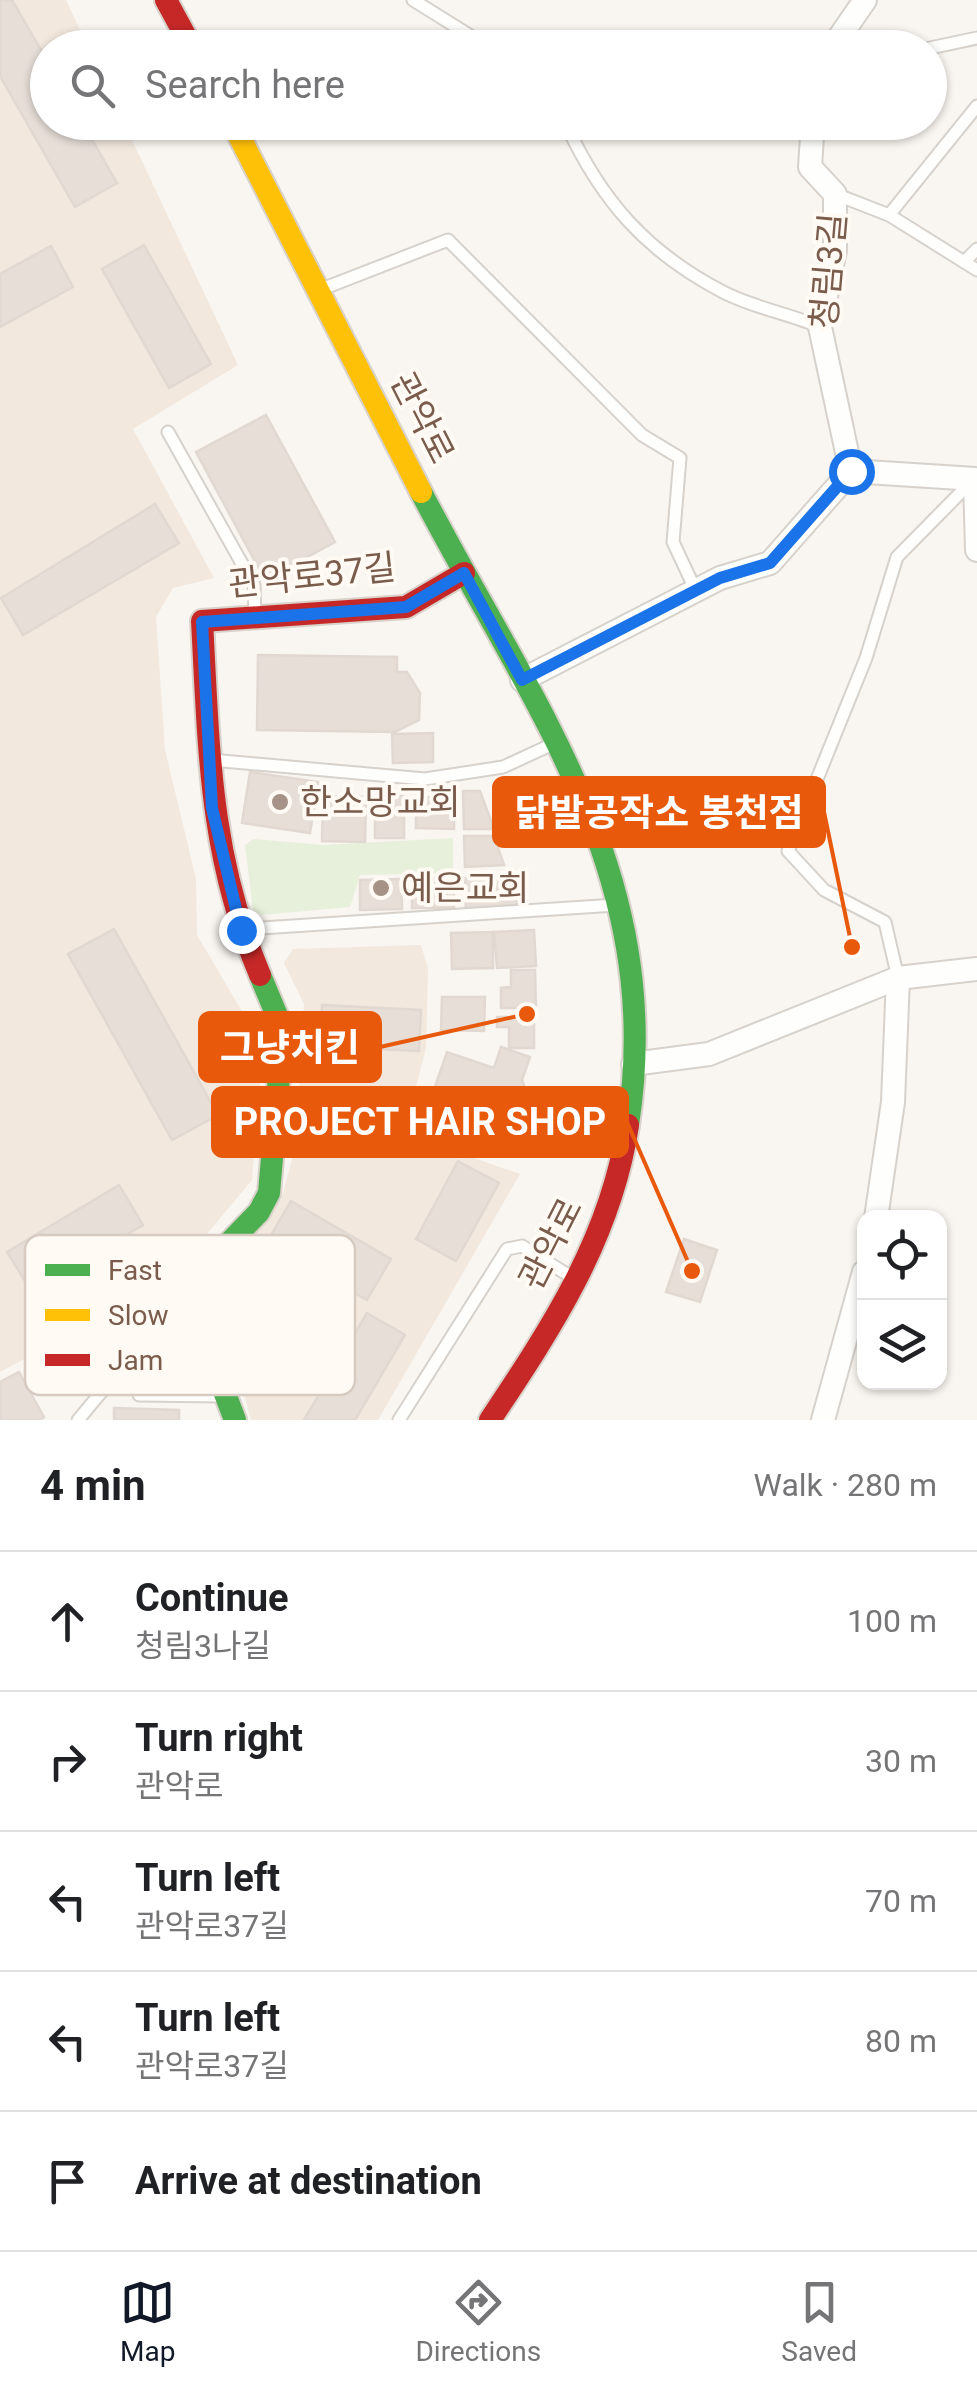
<!DOCTYPE html>
<html lang="en">
<head>
<meta charset="utf-8">
<style>
  :root { --surface:#fff; --page:#f2f2f2; --text:#202124; --muted:#757577; --line:#e0e0e0; --accent:#111827 }
  body { margin:0; font-family:Roboto,"Noto Sans KR",sans-serif; background:var(--page); color:var(--text) }
  .controls { position:absolute; right:30px; bottom:30px; display:grid; overflow:hidden; border-radius:20px; box-shadow:0 2px 8px #0004 }
  .controls button { width:90px; height:90px; display:grid; place-items:center; padding:0; border:0; border-bottom:2px solid var(--line); background:var(--surface); color:var(--text); font:50px sans-serif }
  .stop { position:absolute; width:30px; height:30px; margin:-22px; border:8px solid #1a73e8; border-radius:50%; background:#fff }
  .stop.end { background:#1a73e8; border-color:#fff; box-shadow:0 2px 10px #0008 }
  .list { margin:0; padding:0; list-style:none }
  h2 { display:flex; justify-content:space-between; align-items:center; height:130px; margin:0; padding:0 40px; font-size:42px }
  h2 small { font-size:32px; font-weight:400; color:var(--muted) }
  .list li { display:grid; grid-template-columns:65px 1fr auto; gap:30px; align-items:center; box-sizing:border-box; height:140px; padding:0 40px; border-top:2px solid var(--line) }
  .list b { display:block; font-size:38px; white-space:nowrap }
  .list p { margin:0; font-size:32px; white-space:nowrap; color:var(--muted) }
  .list em { font-size:32px; font-style:normal; color:var(--muted) }
  .icon { flex:none; width:55px; height:55px; fill:none; stroke:currentColor; stroke-width:2; stroke-linecap:round; stroke-linejoin:round }
  .map { position:relative; flex:none; width:977px; height:1420px; overflow:hidden }
  .search { position:absolute; background:var(--surface); box-shadow:0 2px 8px #0004; left:30px; right:30px; top:30px; height:110px; display:flex; align-items:center; gap:25px; box-sizing:border-box; padding:0 35px; border-radius:55px; color:var(--muted); font-size:38px }
  .sheet { height:830px; background:var(--surface) }
  nav { display:flex; justify-content:space-around; align-items:center; box-sizing:border-box; height:140px; border-top:2px solid var(--line); background:var(--surface); font-size:28px; color:var(--muted) }
  nav a { display:grid; justify-items:center; gap:5px }
  nav .on { color:var(--accent) }
  .map>svg:first-child { display:block }
  .residential { fill:#f2e8de }
  .green { fill:#e7f0db }
  .building { fill:#e6ded7; stroke:#e2d8d2; stroke-width:2.5 }
  .lines { fill:none; stroke-linecap:round; stroke-linejoin:round }
  .lane-casing { stroke:#d7d1cb; stroke-width:15 }
  .street-casing { stroke:#d7d1cb; stroke-width:26 }
  .fast-casing { stroke:#d9d2cb; stroke-width:26 }
  .slow-casing { stroke:#d9d2cb; stroke-width:26 }
  .jam-casing { stroke:#d9d2cb; stroke-width:26 }
  .lane { stroke:#fefefd; stroke-width:11 }
  .street { stroke:#fefefd; stroke-width:22 }
  .fast { stroke:#4caf50; stroke-width:22 }
  .slow { stroke:#ffc107; stroke-width:22 }
  .jam { stroke:#c62828; stroke-width:22 }
  .route { stroke:#1a73e8; stroke-width:12 }
  .poi-dot { fill:#a69286; stroke:#fffaf3; stroke-width:4 }
  .labels { text-anchor:middle; dominant-baseline:central; stroke-width:8; stroke-linejoin:round; paint-order:stroke }
  .street-label { font-size:35px; fill:#7a5c4d; stroke:#fffaf3 }
  .poi-label { font-size:35px; fill:#7a5c4d; stroke:#fffaf3; text-anchor:start }
  .key { fill:#fffaf3; stroke:#d7cbc1; stroke-width:2.5 }
  .key-label { font-size:28px; fill:#7a5c4d }
  .leader { fill:none; stroke:#e8590c; stroke-width:4 }
  .callout-dot { fill:#e8590c; stroke:#fffaf3; stroke-width:4 }
  .callout { fill:#e8590c; stroke:#e8590c; stroke-width:4 }
  .callout-label { font-size:38px; text-anchor:middle; font-weight:bold; fill:#fff }
</style>
</head>
<body>
<div class="map">
<svg width="977" height="1420" viewBox="0 0 977 1420">
  <rect width="100%" height="100%" fill="#f9f5f0"/>
  <g class="residential">
    <polygon points="0,0 66,0 88,47 48,48 48,122 124,123 238,365 133,429 214,578 173,588 156,617 165,750 196,879 197,935 263,1047 252,1180 164,1285 0,1372"/>
    <polygon points="421,945 428,969 426,1048 404,1134 520,1174 378,1420 251,1420 241,1382 263,1333 228,1313 230,1272 282,1196 296,1145 304,1004 284,963 293,949"/>
  </g>
  <polygon class="green" points="453,838 453,873 360,875 350,907 261,915 253,910 245,845 253,839 323,845"/>
  <g class="building">
    <polygon points="0,0 12,0 48,62 48,122 82,122 117,183 75,207 0,76"/>
    <polygon points="144,245 211,364 169,388 102,269"/>
    <polygon points="51,246 73,287 0,327 0,274"/>
    <polygon points="266,415 335,542 265,580 196,452"/>
    <polygon points="155,504 179,543 23,635 1,598"/>
    <polygon points="258,655 397,657 397,672 407,672 420,693 419,720 395,732 257,730"/>
    <polygon points="433,733 433,762 393,763 392,734"/>
    <polygon points="250,772 318,782 310,833 242,823"/>
    <polygon points="463,791 480,791 494,829 464,829"/>
    <polygon points="323,796 366,797 365,842 322,841"/>
    <rect x="375" y="796" width="29" height="42"/>
    <polygon points="416,797 454,798 454,829 416,828"/>
    <polygon points="464,836 494,836 504,865 465,867"/>
    <polygon points="504,874 519,907 466,912 465,878"/>
    <rect x="412" y="878" width="42" height="30"/>
    <polygon points="401,879 402,909 360,910 360,880"/>
    <polygon points="114,929 218,1115 172,1140 68,954"/>
    <polygon points="534,930 536,966 497,968 494,932"/>
    <polygon points="493,932 493,968 452,969 451,933"/>
    <polygon points="511,970 535,970 536,1008 501,1008 501,988 511,987"/>
    <polygon points="442,997 485,997 484,1031 441,1030"/>
    <polygon points="322,1005 421,1010 419,1051 320,1047"/>
    <polygon points="497,1017 534,1017 534,1048 509,1048 509,1027 497,1027"/>
    <polygon points="501,1047 530,1057 522,1080 526,1091 511,1124 500,1126 492,1149 422,1124 447,1052 494,1068"/>
    <polygon points="458,1161 499,1183 456,1261 416,1239"/>
    <polygon points="119,1185 143,1225 31,1291 7,1252"/>
    <polygon points="291,1201 391,1259 367,1300 267,1242"/>
    <polygon points="684,1239 717,1250 700,1302 666,1292"/>
    <polygon points="367,1313 405,1335 355,1420 304,1420"/>
    <polygon points="19,1372 44,1417 39,1420 0,1420 0,1382"/>
    <polygon points="114,1408 179,1410 179,1420 114,1420"/>
  </g>
  <g class="lines">
    <defs>
      <g id="lane">
        <polyline points="413,0 490,48"/>
        <polyline points="930,48 977,38"/>
        <path d="M565,122C601,201 647,253 725,293C755,308 790,314 820,327"/>
        <polyline points="835,194 889,215 977,270"/>
        <polyline points="889,215 977,106"/>
        <polyline points="964,262 977,249"/>
        <polyline points="322,289 448,240 642,435 680,458 673,542 696,591"/>
        <polyline points="168,432 254,585 255,616"/>
        <polyline points="211,760 425,779 503,767 555,743"/>
        <polyline points="245,929 616,905"/>
        <polyline points="898,978 885,922 824,890 788,851 866,658 897,557 972,481"/>
        <polyline points="139,1395 221,1396"/>
        <polyline points="78,1420 200,1274"/>
        <polyline points="399,1420 507,1249 522,1246 573,1278"/>
      </g>
      <g id="street">
        <polyline points="832,48 865,0"/>
        <polyline points="813,122 810,167 835,194 835,250 820,327 851,471"/>
        <polyline points="851,471 975,479 977,550"/>
        <polyline points="522,680 720,578 770,563 851,471"/>
        <polyline points="633,1064 709,1054 898,978 977,969"/>
        <polyline points="876,1218 893,1102 898,978"/>
        <polyline points="823,1420 864,1272"/>
      </g>
      <g id="fast">
        <path d="M421,492C529,701 667,873 628,1125"/>
        <polyline points="235,1420 210,1354 207,1279 201,1272 259,1212 269,1193 283,1030 260,975"/>
      </g>
      <polyline id="slow" points="232,122 421,492"/>
      <g id="jam">
        <polyline points="166,0 192,48"/>
        <path d="M260,975C209,855 209,748 202,621L406,607L464,573"/>
        <path d="M490,1420C552,1327 611,1238 628,1125"/>
      </g>
    </defs>
    <use href="#lane" class="lane-casing"/>
    <use href="#street" class="street-casing"/>
    <use href="#fast" class="fast-casing"/>
    <use href="#slow" class="slow-casing"/>
    <use href="#jam" class="jam-casing"/>
    <use href="#lane" class="lane"/>
    <use href="#street" class="street"/>
    <use href="#fast" class="fast"/>
    <use href="#slow" class="slow"/>
    <use href="#jam" class="jam"/>
  </g>
  <g class="lines">
    <polyline class="route" points="241,930 212,808 202,622 406,607 464,573 522,680 720,578 770,563 851,471"/>
  </g>
  <g class="poi-dot">
    <circle cx="280" cy="802" r="10"/>
    <circle cx="381" cy="888" r="10"/>
  </g>
  <g class="labels">
    <g class="street-label">
      <text transform="translate(829 271) rotate(-85)">청림3길</text>
      <text transform="translate(422 418) rotate(63)">관악로</text>
      <text transform="translate(312 576) rotate(-6)">관악로37길</text>
      <text transform="translate(551 1244) rotate(-63)">관악로</text>
    </g>
    <g class="poi-label">
      <text x="300" y="802">한소망교회</text>
      <text x="401" y="888">예은교회</text>
    </g>
  </g>
  <rect x="25" y="1235" width="330" height="160" rx="15" class="key"/>
  <rect x="45" y="1264" width="45" height="12" fill="#4caf50"/>
  <rect x="45" y="1309" width="45" height="12" fill="#ffc107"/>
  <rect x="45" y="1354" width="45" height="12" fill="#c62828"/>
  <g class="key-label">
    <text x="108" y="1280">Fast</text>
    <text x="108" y="1325">Slow</text>
    <text x="108" y="1370">Jam</text>
  </g>
  <path class="leader" d="M852 947L824 812M527 1014L380 1047M692 1271L627 1122"/>
  <g class="callout-dot">
    <circle cx="852" cy="947" r="10"/>
    <circle cx="527" cy="1014" r="10"/>
    <circle cx="692" cy="1271" r="10"/>
  </g>
  <g class="callout">
    <rect x="494" y="778" width="330" height="68" rx="10"/>
    <rect x="200" y="1013" width="180" height="68" rx="10"/>
    <rect x="213" y="1088" width="414" height="68" rx="10"/>
  </g>
  <g class="callout-label">
    <text x="659" y="826">닭발공작소 봉천점</text>
    <text x="290" y="1061">그냥치킨</text>
    <text x="420" y="1135">PROJECT HAIR SHOP</text>
  </g>
</svg>
<div class="controls">
<button><svg class="icon" aria-label="locate" viewBox="0 0 24 24"><circle cx="12" cy="12" r="6"/><path d="M12 2v4M12 18v4M2 12h4M18 12h4"/></svg></button>
<button><svg class="icon" aria-label="layers" viewBox="0 0 24 24"><path d="M12 4l9 5-9 5-9-5zM3 14l9 5 9-5"/></svg></button>
</div>
<div class="stop" style="left:851px;top:471px"></div>
<div class="stop end" style="left:241px;top:930px"></div>
<div class="search"><svg class="icon" aria-label="search" viewBox="0 0 24 24"><circle cx="10" cy="10" r="6"/><path d="M15 15l6 6"/></svg>Search here</div>
</div>
<section class="sheet">
<h2>4 min<small>Walk · 280 m</small></h2>
<ul class="list">
<li><svg class="icon" aria-label="ahead" viewBox="0 0 24 24"><path d="M12 20V5M6 11l6-6 6 6"/></svg><div><b>Continue</b><p>청림3나길</p></div><em>100 m</em></li>
<li><svg class="icon" aria-label="right" viewBox="0 0 24 24"><path d="M7 20v-9h11M14 6l5 5-5 5"/></svg><div><b>Turn right</b><p>관악로</p></div><em>30 m</em></li>
<li><svg class="icon" aria-label="left" viewBox="0 0 24 24"><path d="M17 20v-9H6M10 6l-5 5 5 5"/></svg><div><b>Turn left</b><p>관악로37길</p></div><em>70 m</em></li>
<li><svg class="icon" aria-label="left" viewBox="0 0 24 24"><path d="M17 20v-9H6M10 6l-5 5 5 5"/></svg><div><b>Turn left</b><p>관악로37길</p></div><em>80 m</em></li>
<li><svg class="icon" aria-label="arrive" viewBox="0 0 24 24"><path d="M6 21V4h12l-3 4 3 4H6"/></svg><div><b>Arrive at destination</b></div></li>
</ul>
</section>
<nav>
<a class="on"><svg class="icon" aria-label="map" viewBox="0 0 24 24"><path d="M3 6l6-2 6 2 6-2v14l-6 2-6-2-6 2zM9 4v14M15 6v14"/></svg>Map</a>
<a><svg class="icon" aria-label="directions" viewBox="0 0 24 24"><path d="M12 3l9 9-9 9-9-9zM9 14v-3h6M13 9l2 2-2 2"/></svg>Directions</a>
<a><svg class="icon" aria-label="saved" viewBox="0 0 24 24"><path d="M7 4h10v16l-5-4-5 4z"/></svg>Saved</a>
</nav>
</body>
</html>
